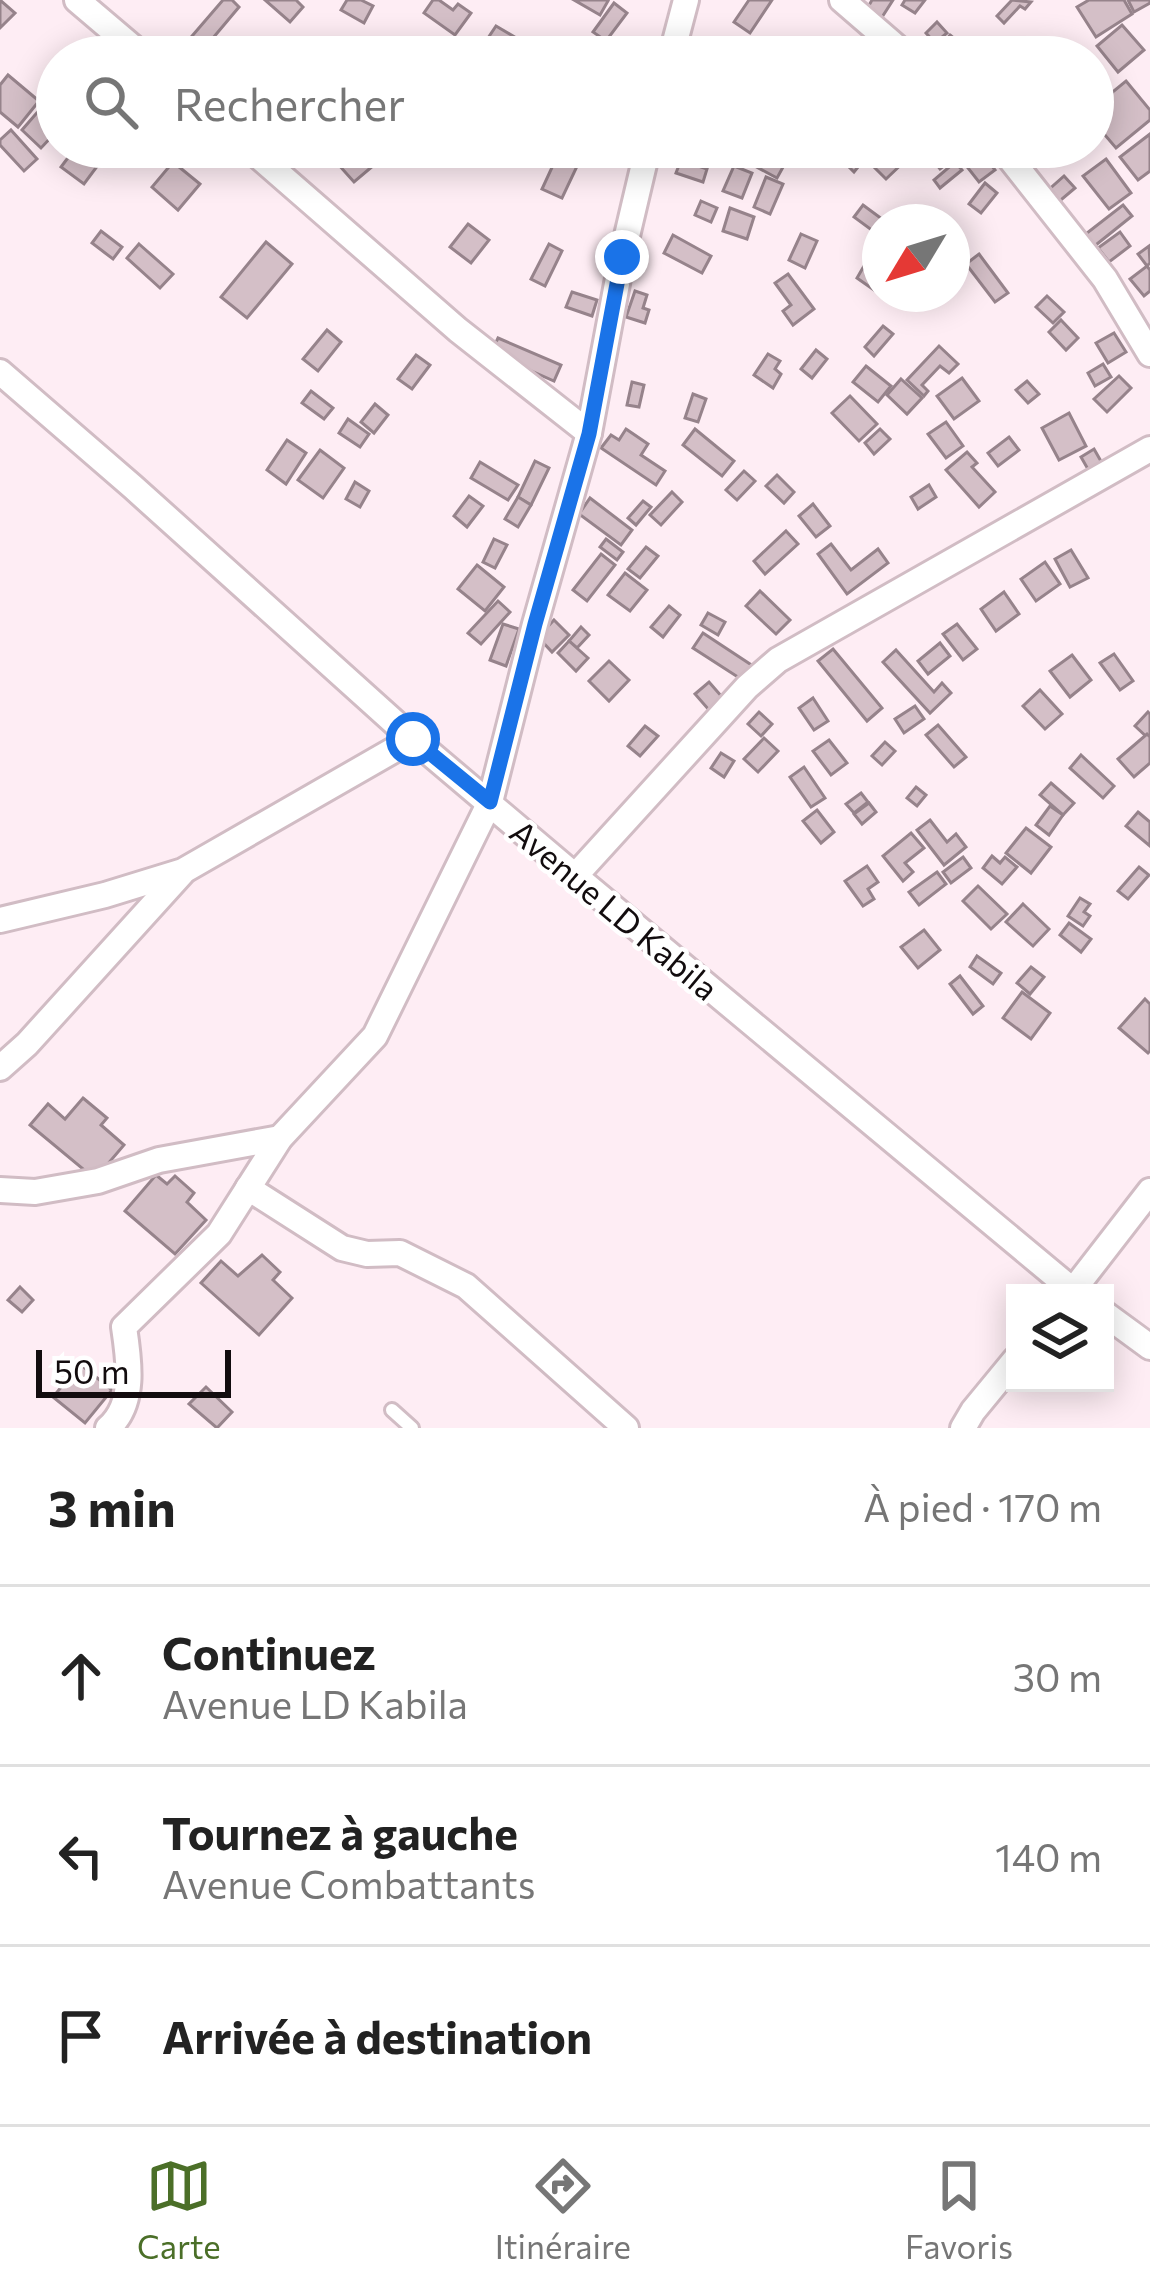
<!DOCTYPE html>
<html lang="fr">
<head>
<meta charset="utf-8">
<style>
  :root { --surface:#fff; --page:#f2f2f2; --text:#222; --muted:#767676; --line:#e0e0e0; --accent:#4b6f28 }
  body { margin:0; font-family:Commissioner,sans-serif; background:var(--page); color:var(--text) }
  .controls { position:absolute; right:36px; bottom:36px; display:grid; overflow:hidden; border-radius:0px; box-shadow:0 6px 30px #0003 }
  .controls button { width:108px; height:108px; display:grid; place-items:center; padding:0; border:0; border-bottom:3px solid var(--line); background:var(--surface); color:var(--text); font:60px sans-serif }
  .compass { position:absolute; left:862px; top:204px; width:108px; height:108px; border-radius:50%; background:var(--surface); box-shadow:0 6px 30px #0003; rotate:232deg }
  .scale { position:absolute; left:36px; bottom:30px; width:195px; box-sizing:border-box; padding-left:12px; border:6px solid #120c0e; border-top:0; font-size:33px; line-height:42px; white-space:nowrap; color:#120c0e; -webkit-text-stroke:9px #fff; paint-order:stroke }
  .stop { position:absolute; width:36px; height:36px; margin:-27px; border:9px solid #1a73e8; border-radius:50%; background:#fff }
  .stop.end { background:#1a73e8; border-color:#fff; box-shadow:0 3px 12px #0008 }
  .list { margin:0; padding:0; list-style:none }
  h2 { display:flex; justify-content:space-between; align-items:center; height:156px; margin:0; padding:0 48px; font-size:51px }
  h2 small { font-size:39px; font-weight:400; color:var(--muted) }
  .list li { display:grid; grid-template-columns:78px 1fr auto; gap:36px; align-items:center; box-sizing:border-box; height:180px; padding:0 48px; border-top:3px solid var(--line) }
  .list b { display:block; font-size:45px; white-space:nowrap }
  .list p { margin:0; font-size:39px; white-space:nowrap; color:var(--muted) }
  .list em { font-size:39px; font-style:normal; color:var(--muted) }
  .icon { flex:none; width:66px; height:66px; fill:none; stroke:currentColor; stroke-width:2; stroke-linecap:round; stroke-linejoin:round }
  .map { position:relative; flex:none; width:1150px; height:1428px; overflow:hidden }
  .search { position:absolute; background:var(--surface); box-shadow:0 6px 30px #0003; left:36px; right:36px; top:36px; height:132px; display:flex; align-items:center; gap:30px; box-sizing:border-box; padding:0 42px; border-radius:66px; color:var(--muted); font-size:45px }
  .sheet { height:696px; background:var(--surface) }
  nav { display:flex; justify-content:space-around; align-items:center; box-sizing:border-box; height:168px; border-top:3px solid var(--line); background:var(--surface); font-size:33px; color:var(--muted) }
  nav a { display:grid; justify-items:center; gap:6px }
  nav .on { color:var(--accent) }
  .map>svg:first-child { display:block }
  .building { fill:#d4bfc7; stroke:#96838b; stroke-width:3 }
  .lines { fill:none; stroke-linecap:round; stroke-linejoin:round }
  .lane-casing { stroke:#d1bcc4; stroke-width:18 }
  .street-casing { stroke:#d1bcc4; stroke-width:30 }
  .lane { stroke:#fff; stroke-width:12 }
  .street { stroke:#fff; stroke-width:24 }
  .route { stroke:#1a73e8; stroke-width:15 }
  .labels { text-anchor:middle; dominant-baseline:central; stroke-width:9; stroke-linejoin:round; paint-order:stroke }
  .street-label { font-size:33px; fill:#120c0e; stroke:#fff }
</style>
</head>
<body>
<div class="map">
<svg width="1150" height="1428" viewBox="0 0 1150 1428">
  <rect width="100%" height="100%" fill="#feedf4"/>
  <g class="building">
    <polygon points="0,0 15,13 0,28"/>
    <polygon points="223,0 232,0 239,7 197,57 174,57"/>
    <polygon points="265,0 296,0 303,7 290,22"/>
    <polygon points="347,0 361,0 373,6 364,23 341,10"/>
    <polygon points="433,0 439,0 453,10 458,4 471,13 455,35 424,13"/>
    <polygon points="574,0 606,0 608,1 600,15"/>
    <polygon points="749,0 772,0 750,33 734,22"/>
    <polygon points="872,0 893,0 877,25 863,16"/>
    <polygon points="905,0 925,0 915,13 902,5"/>
    <polygon points="1012,0 1031,2 1025,9 1020,6 1004,23 997,16"/>
    <polygon points="1089,0 1124,0 1132,14 1096,37 1077,7"/>
    <polygon points="1128,0 1150,0 1150,3 1134,12"/>
    <polygon points="614,3 627,13 606,41 593,32"/>
    <polygon points="937,22 947,33 935,43 926,33"/>
    <polygon points="1122,25 1144,50 1118,72 1097,46"/>
    <polygon points="496,26 523,42 514,57 504,57 484,44"/>
    <polygon points="950,35 962,45 952,56 941,46"/>
    <polygon points="1039,44 1050,57 1027,57 1026,55"/>
    <polygon points="8,75 39,101 18,127 0,112 0,85"/>
    <polygon points="1126,81 1150,110 1150,120 1116,148 1093,121 1093,108"/>
    <polygon points="41,108 57,122 57,131 41,148 22,130"/>
    <polygon points="11,130 37,159 24,171 0,145 0,140"/>
    <polygon points="1150,134 1150,171 1138,180 1120,157"/>
    <polygon points="76,147 90,147 104,157 84,184 61,167"/>
    <polygon points="335,147 358,147 374,165 354,182 328,153"/>
    <polygon points="387,147 427,147 415,165"/>
    <polygon points="656,147 684,147 681,160 655,153"/>
    <polygon points="717,147 736,147 730,159 715,150"/>
    <polygon points="748,147 769,147 788,158 777,178 742,159"/>
    <polygon points="891,147 897,147 908,158 886,179 872,165"/>
    <polygon points="923,147 943,147 953,159 940,169"/>
    <polygon points="966,147 978,147 995,170 979,182 957,154"/>
    <polygon points="560,150 580,160 562,198 542,189"/>
    <polygon points="851,150 863,161 854,172 842,160"/>
    <polygon points="1106,159 1131,193 1109,209 1083,176"/>
    <polygon points="681,160 707,169 703,182 676,173"/>
    <polygon points="173,162 200,184 178,210 152,187"/>
    <polygon points="955,162 962,170 940,188 934,180"/>
    <polygon points="734,166 752,173 742,198 723,191"/>
    <polygon points="1064,176 1075,188 1055,205 1045,193"/>
    <polygon points="766,177 783,184 770,214 754,207"/>
    <polygon points="985,183 997,193 981,213 969,204"/>
    <polygon points="701,201 717,208 711,222 695,215"/>
    <polygon points="863,205 882,219 873,231 854,217"/>
    <polygon points="1123,205 1132,216 1087,252 1078,240"/>
    <polygon points="730,208 754,217 747,239 723,231"/>
    <polygon points="897,210 908,222 884,222"/>
    <polygon points="468,224 489,240 471,263 450,247"/>
    <polygon points="101,231 122,247 113,259 92,243"/>
    <polygon points="1120,232 1130,246 1109,262 1098,248"/>
    <polygon points="801,234 817,241 805,268 789,260"/>
    <polygon points="673,235 711,256 702,273 664,253"/>
    <polygon points="266,242 292,264 247,318 221,297"/>
    <polygon points="139,244 173,274 160,288 127,258"/>
    <polygon points="549,244 562,251 545,286 531,279"/>
    <polygon points="1149,246 1150,263 1147,266 1138,254"/>
    <polygon points="979,254 1008,293 995,302 966,264"/>
    <polygon points="864,266 880,277 874,290 857,278"/>
    <polygon points="1147,266 1150,270 1150,291 1144,296 1130,279"/>
    <polygon points="788,274 814,309 793,325 783,311 791,305 775,283"/>
    <polygon points="635,291 647,295 643,308 649,310 645,323 626,317"/>
    <polygon points="572,292 597,300 592,316 566,307"/>
    <polygon points="1047,296 1064,312 1053,323 1036,307"/>
    <polygon points="1061,320 1078,338 1066,350 1049,332"/>
    <polygon points="883,326 893,334 874,356 865,347"/>
    <polygon points="327,330 341,342 318,371 303,359"/>
    <polygon points="1114,333 1126,352 1108,363 1096,343"/>
    <polygon points="498,338 561,365 554,381 491,353"/>
    <polygon points="939,346 958,364 949,373 940,366 922,385 928,391 924,396 907,380"/>
    <polygon points="816,350 827,359 812,378 801,369"/>
    <polygon points="768,354 780,361 775,369 781,374 773,388 754,375"/>
    <polygon points="416,355 430,365 412,389 398,379"/>
    <polygon points="1103,364 1111,377 1095,386 1088,373"/>
    <polygon points="866,366 891,386 878,402 853,382"/>
    <polygon points="1119,376 1131,388 1107,412 1094,399"/>
    <polygon points="962,378 979,401 954,419 937,396"/>
    <polygon points="901,379 922,398 907,414 887,395"/>
    <polygon points="1027,381 1039,394 1028,403 1016,390"/>
    <polygon points="632,382 644,385 639,407 627,405"/>
    <polygon points="311,391 333,408 324,419 302,403"/>
    <polygon points="693,394 706,399 698,422 685,418"/>
    <polygon points="850,396 877,424 859,441 832,413"/>
    <polygon points="375,404 388,415 374,433 361,422"/>
    <polygon points="1069,413 1086,446 1059,460 1042,428"/>
    <polygon points="348,419 369,434 360,447 339,433"/>
    <polygon points="946,422 963,446 946,458 928,434"/>
    <polygon points="626,429 648,444 641,455 665,471 656,485 601,448 611,435 619,440"/>
    <polygon points="695,429 734,461 722,476 683,445"/>
    <polygon points="880,429 890,439 874,454 865,443"/>
    <polygon points="1009,437 1019,450 998,466 988,453"/>
    <polygon points="287,440 306,453 286,484 267,470"/>
    <polygon points="1094,449 1102,463 1089,471 1081,457"/>
    <polygon points="320,450 344,468 323,498 298,480"/>
    <polygon points="967,452 977,463 972,467 995,492 979,507 946,470"/>
    <polygon points="535,461 549,468 531,505 518,497"/>
    <polygon points="480,462 518,485 508,500 471,478"/>
    <polygon points="744,471 755,481 737,500 726,490"/>
    <polygon points="777,475 794,492 784,503 766,486"/>
    <polygon points="355,482 369,491 360,507 346,499"/>
    <polygon points="929,485 936,497 918,509 911,497"/>
    <polygon points="672,492 682,502 661,525 650,515"/>
    <polygon points="469,496 483,506 467,527 454,516"/>
    <polygon points="518,497 531,505 518,527 505,519"/>
    <polygon points="590,498 632,530 621,545 579,514"/>
    <polygon points="643,501 651,507 636,525 628,518"/>
    <polygon points="813,504 830,526 816,537 799,516"/>
    <polygon points="786,531 798,544 765,574 754,561"/>
    <polygon points="494,539 507,545 495,568 483,562"/>
    <polygon points="606,539 623,552 617,560 600,547"/>
    <polygon points="831,544 851,570 878,549 888,563 847,594 818,554"/>
    <polygon points="646,547 658,556 640,578 628,569"/>
    <polygon points="1071,550 1088,578 1070,587 1055,559"/>
    <polygon points="601,554 615,565 587,601 573,590"/>
    <polygon points="1045,562 1060,584 1036,601 1021,579"/>
    <polygon points="477,565 504,587 485,611 458,589"/>
    <polygon points="625,573 647,590 630,611 608,595"/>
    <polygon points="760,591 790,620 776,634 746,606"/>
    <polygon points="1004,592 1019,614 996,631 981,609"/>
    <polygon points="498,601 510,612 481,644 468,633"/>
    <polygon points="669,606 680,615 663,637 651,627"/>
    <polygon points="708,613 725,622 718,635 701,625"/>
    <polygon points="554,620 569,635 552,652 538,637"/>
    <polygon points="503,624 519,629 506,666 490,660"/>
    <polygon points="957,624 977,649 963,660 943,634"/>
    <polygon points="581,627 589,635 577,648 569,641"/>
    <polygon points="703,633 753,666 744,681 693,648"/>
    <polygon points="569,641 588,658 576,671 558,653"/>
    <polygon points="940,643 950,656 928,674 918,661"/>
    <polygon points="833,649 882,708 867,721 818,661"/>
    <polygon points="896,650 934,692 942,683 951,693 930,713 883,662"/>
    <polygon points="1114,654 1133,681 1120,690 1100,663"/>
    <polygon points="1072,655 1091,680 1070,697 1050,671"/>
    <polygon points="609,661 629,680 609,701 589,681"/>
    <polygon points="709,682 723,698 709,710 695,694"/>
    <polygon points="1040,690 1062,714 1045,729 1023,706"/>
    <polygon points="813,698 828,721 814,730 799,708"/>
    <polygon points="915,706 924,719 904,733 895,719"/>
    <polygon points="759,712 772,724 761,736 748,724"/>
    <polygon points="1148,712 1150,714 1150,740 1135,726"/>
    <polygon points="938,725 966,757 954,767 926,735"/>
    <polygon points="645,726 658,736 640,756 628,746"/>
    <polygon points="1147,734 1150,737 1150,763 1134,777 1118,759"/>
    <polygon points="764,738 778,751 758,772 744,759"/>
    <polygon points="829,740 847,763 831,775 813,751"/>
    <polygon points="885,742 895,751 882,765 872,756"/>
    <polygon points="721,753 734,761 724,777 711,768"/>
    <polygon points="1081,755 1114,786 1103,798 1070,768"/>
    <polygon points="804,767 825,798 811,807 790,777"/>
    <polygon points="1051,783 1074,803 1063,815 1040,795"/>
    <polygon points="916,787 926,795 917,806 907,798"/>
    <polygon points="861,793 868,802 854,813 846,804"/>
    <polygon points="869,803 876,812 862,824 854,814"/>
    <polygon points="1050,806 1063,815 1049,835 1036,825"/>
    <polygon points="817,810 834,832 821,843 803,821"/>
    <polygon points="1138,812 1150,822 1150,846 1126,826"/>
    <polygon points="930,820 947,842 956,834 966,847 944,865 917,830"/>
    <polygon points="1026,828 1051,847 1031,873 1006,853"/>
    <polygon points="911,833 924,848 905,863 913,872 903,881 883,856"/>
    <polygon points="992,856 1000,863 1005,857 1017,867 1002,884 983,868"/>
    <polygon points="963,857 971,868 951,883 943,872"/>
    <polygon points="867,866 878,882 868,889 874,899 863,906 845,881"/>
    <polygon points="1139,867 1149,875 1128,899 1118,891"/>
    <polygon points="937,872 946,884 919,905 909,892"/>
    <polygon points="978,886 1007,914 991,929 963,901"/>
    <polygon points="1080,898 1090,904 1084,912 1090,916 1083,926 1068,916"/>
    <polygon points="1023,904 1049,929 1033,946 1006,922"/>
    <polygon points="1069,923 1091,939 1081,952 1060,935"/>
    <polygon points="924,930 940,950 918,968 901,947"/>
    <polygon points="977,956 1001,973 993,984 970,967"/>
    <polygon points="1031,967 1044,977 1030,994 1017,983"/>
    <polygon points="960,976 983,1006 973,1014 950,984"/>
    <polygon points="1022,992 1050,1013 1031,1039 1003,1018"/>
    <polygon points="1145,999 1150,1004 1150,1051 1148,1053 1119,1028"/>
    <polygon points="83,1098 107,1118 101,1125 124,1145 95,1179 30,1125 48,1104 65,1119"/>
    <polygon points="156,1175 167,1184 175,1176 194,1193 187,1202 206,1220 175,1254 125,1211"/>
    <polygon points="262,1255 280,1272 273,1280 292,1298 259,1335 201,1283 221,1261 238,1276"/>
    <polygon points="20,1287 33,1300 22,1312 8,1300"/>
    <polygon points="80,1364 112,1390 85,1423 53,1397"/>
    <polygon points="206,1387 232,1412 217,1428 189,1404"/>
  </g>
  <g class="lines">
    <defs>
      <polyline id="lane" points="392,1410 412,1428"/>
      <g id="street">
        <polyline points="77,0 144,57"/>
        <polyline points="842,0 908,57"/>
        <polyline points="671,57 686,0"/>
        <polyline points="248,147 458,330 589,433"/>
        <polyline points="1001,147 1105,279 1150,354"/>
        <polyline points="0,372 133,487 413,739 575,876 1076,1293"/>
        <polyline points="575,876 747,687 778,660 1150,449"/>
        <polyline points="0,920 105,895 183,871 413,739"/>
        <polyline points="0,1068 27,1044 182,873"/>
        <polyline points="248,1188 342,1248 367,1254 400,1253 466,1286 626,1428"/>
        <polyline points="0,1190 35,1192 98,1181 159,1160 280,1138"/>
        <polyline points="1071,1293 1150,1191"/>
        <polyline points="1105,1314 1150,1347"/>
        <path d="M108,1428C136,1404 129,1360 124,1327L219,1234L280,1138L375,1036L490,802L535,624L589,433L622,257L648,147"/>
        <polyline points="963,1428 973,1411 1015,1360"/>
      </g>
    </defs>
    <use href="#lane" class="lane-casing"/>
    <use href="#street" class="street-casing"/>
    <use href="#lane" class="lane"/>
    <use href="#street" class="street"/>
  </g>
  <g class="lines">
    <polyline class="route" points="413,739 490,802 535,624 589,434 622,257"/>
  </g>
  <g class="labels">
    <g class="street-label">
      <text transform="translate(615 909) rotate(40)">Avenue LD Kabila</text>
    </g>
  </g>
</svg>
<div class="controls">
<button><svg class="icon" aria-label="layers" viewBox="0 0 24 24"><path d="M12 4l9 5-9 5-9-5zM3 14l9 5 9-5"/></svg></button>
</div>
<svg class="compass" viewBox="-18 -18 36 36"><path d="M0-13l5 13h-10z" fill="#e53935"/><path d="M0 13l5-13h-10z" fill="#767676"/></svg>
<div class="scale">50 m</div>
<div class="stop" style="left:413px;top:739px"></div>
<div class="stop end" style="left:622px;top:257px"></div>
<div class="search"><svg class="icon" aria-label="search" viewBox="0 0 24 24"><circle cx="10" cy="10" r="6"/><path d="M15 15l6 6"/></svg>Rechercher</div>
</div>
<section class="sheet">
<h2>3 min<small>À pied · 170 m</small></h2>
<ul class="list">
<li><svg class="icon" aria-label="ahead" viewBox="0 0 24 24"><path d="M12 20V5M6 11l6-6 6 6"/></svg><div><b>Continuez</b><p>Avenue LD Kabila</p></div><em>30 m</em></li>
<li><svg class="icon" aria-label="left" viewBox="0 0 24 24"><path d="M17 20v-9H6M10 6l-5 5 5 5"/></svg><div><b>Tournez à gauche</b><p>Avenue Combattants</p></div><em>140 m</em></li>
<li><svg class="icon" aria-label="arrive" viewBox="0 0 24 24"><path d="M6 21V4h12l-3 4 3 4H6"/></svg><div><b>Arrivée à destination</b></div></li>
</ul>
</section>
<nav>
<a class="on"><svg class="icon" aria-label="map" viewBox="0 0 24 24"><path d="M3 6l6-2 6 2 6-2v14l-6 2-6-2-6 2zM9 4v14M15 6v14"/></svg>Carte</a>
<a><svg class="icon" aria-label="directions" viewBox="0 0 24 24"><path d="M12 3l9 9-9 9-9-9zM9 14v-3h6M13 9l2 2-2 2"/></svg>Itinéraire</a>
<a><svg class="icon" aria-label="saved" viewBox="0 0 24 24"><path d="M7 4h10v16l-5-4-5 4z"/></svg>Favoris</a>
</nav>
</body>
</html>
